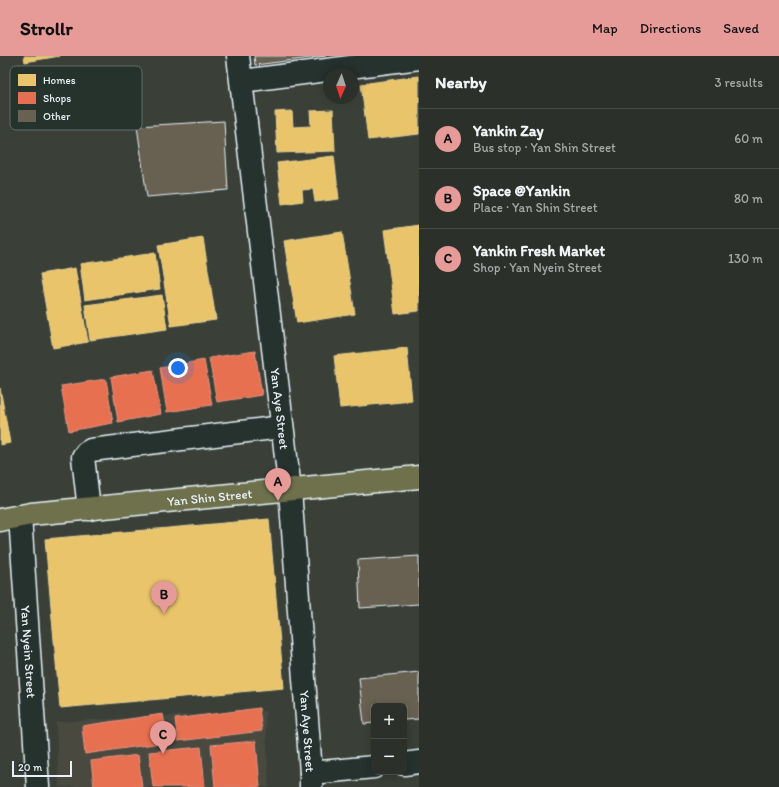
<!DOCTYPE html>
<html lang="en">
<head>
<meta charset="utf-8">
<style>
  :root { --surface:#2c302a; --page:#343832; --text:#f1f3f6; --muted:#a6a9a8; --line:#484b47; --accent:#e69b98 }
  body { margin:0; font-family:Itim,sans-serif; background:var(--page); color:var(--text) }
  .controls { position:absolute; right:12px; bottom:12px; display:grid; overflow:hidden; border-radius:6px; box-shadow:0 2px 10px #0003 }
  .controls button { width:36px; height:36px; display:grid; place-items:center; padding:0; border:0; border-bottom:1px solid var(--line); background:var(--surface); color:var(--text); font:20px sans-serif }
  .compass { position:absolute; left:323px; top:12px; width:36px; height:36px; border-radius:50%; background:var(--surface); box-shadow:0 2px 10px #0003; rotate:183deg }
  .scale { position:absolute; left:12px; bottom:10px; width:60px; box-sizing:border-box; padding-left:4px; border:2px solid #e8f1f8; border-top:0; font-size:11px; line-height:14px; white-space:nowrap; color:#e8f1f8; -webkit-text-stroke:3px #26332d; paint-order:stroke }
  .you { position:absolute; left:178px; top:312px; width:14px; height:14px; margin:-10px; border:3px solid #fff; border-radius:50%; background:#1a73e8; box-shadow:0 0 0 6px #1a73e833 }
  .badge { display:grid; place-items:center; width:26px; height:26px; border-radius:50%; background:var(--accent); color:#111; font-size:13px; font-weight:700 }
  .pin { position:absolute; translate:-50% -33px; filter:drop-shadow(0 1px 2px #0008) }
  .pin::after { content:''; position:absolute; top:21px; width:14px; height:12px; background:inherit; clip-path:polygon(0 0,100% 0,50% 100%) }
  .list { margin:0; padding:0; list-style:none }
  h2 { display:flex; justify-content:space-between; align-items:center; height:52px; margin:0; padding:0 16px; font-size:17px }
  h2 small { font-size:13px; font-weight:400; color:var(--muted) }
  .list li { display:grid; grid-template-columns:26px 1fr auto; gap:12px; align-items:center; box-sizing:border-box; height:60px; padding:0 16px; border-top:1px solid var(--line) }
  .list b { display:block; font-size:15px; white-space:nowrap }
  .list p { margin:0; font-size:13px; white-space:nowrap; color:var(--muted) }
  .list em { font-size:13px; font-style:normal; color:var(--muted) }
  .map { position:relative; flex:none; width:419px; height:731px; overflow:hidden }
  header { display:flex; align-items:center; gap:24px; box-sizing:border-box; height:56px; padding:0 20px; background:var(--accent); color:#111 }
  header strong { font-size:19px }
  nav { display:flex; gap:22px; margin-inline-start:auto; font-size:14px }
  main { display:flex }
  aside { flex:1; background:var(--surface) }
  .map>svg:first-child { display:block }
  .built { fill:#484a40 }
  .homes { fill:#e9c46a; stroke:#e9d295 }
  .shops { fill:#e76f51; stroke:#e79683 }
  .building { fill:#686051; stroke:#e8f1f8 }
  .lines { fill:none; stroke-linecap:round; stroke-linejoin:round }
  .minor-casing { stroke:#e8f1f8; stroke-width:25 }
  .major-casing { stroke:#e8f1f8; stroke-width:25 }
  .minor { stroke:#26332d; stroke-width:22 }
  .major { stroke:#6e714b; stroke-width:22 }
  .labels { text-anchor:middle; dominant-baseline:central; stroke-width:4; stroke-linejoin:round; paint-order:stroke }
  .street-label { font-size:13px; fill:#e8f1f8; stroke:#26332d }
  .key { fill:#26332d; stroke:#606c6a; stroke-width:1 }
  .key-label { font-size:11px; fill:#e8f1f8 }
</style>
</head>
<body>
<header>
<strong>Strollr</strong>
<nav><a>Map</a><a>Directions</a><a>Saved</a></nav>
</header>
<main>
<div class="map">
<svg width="419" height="731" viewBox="0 0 419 731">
  <rect width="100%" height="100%" fill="#3a4038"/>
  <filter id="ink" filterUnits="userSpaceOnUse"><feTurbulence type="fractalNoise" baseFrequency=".025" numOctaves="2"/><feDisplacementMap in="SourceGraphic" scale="8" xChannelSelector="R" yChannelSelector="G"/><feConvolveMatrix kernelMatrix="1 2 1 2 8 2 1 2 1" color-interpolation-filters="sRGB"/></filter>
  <g filter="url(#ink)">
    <polygon class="built" points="265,655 269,731 59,731 56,666"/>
    <g class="homes">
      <polygon points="24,0 60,0 25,6"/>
      <polygon points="419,20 419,78 368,84 361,28"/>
      <polygon points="333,54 335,95 277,97 275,56 292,55 293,71 311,70 310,55"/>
      <polygon points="334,100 339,143 315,146 313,133 302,134 303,145 282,148 277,107"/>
      <polygon points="419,169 419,255 395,258 384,174"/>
      <polygon points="342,176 355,258 297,267 284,185"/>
      <polygon points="203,182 216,264 171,270 158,189"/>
      <polygon points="155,197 160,233 85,244 80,208"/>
      <polygon points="75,212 88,286 53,292 40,218"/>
      <polygon points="162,239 167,273 90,284 85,249"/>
      <polygon points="407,292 412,345 340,352 334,300"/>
      <polygon points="0,332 10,387 0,389"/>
      <polygon points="269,463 284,632 60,652 45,483"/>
    </g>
    <g class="shops">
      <polygon points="255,295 262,339 217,346 209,302"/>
      <polygon points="204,304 212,349 167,356 160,312"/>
      <polygon points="153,314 161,358 118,366 111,321"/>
      <polygon points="106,323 113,367 69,375 61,330"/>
      <polygon points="259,652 262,675 178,685 175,663"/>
      <polygon points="163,658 168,686 85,698 82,670"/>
      <polygon points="256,685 260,731 215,731 211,689"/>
      <polygon points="201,691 205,731 153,731 149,696"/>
      <polygon points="138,699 142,731 94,731 91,705"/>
    </g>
    <g class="building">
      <polygon points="254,0 326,0 255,9"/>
      <polygon points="224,65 228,134 147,141 137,70"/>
      <polygon points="419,500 419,548 360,552 358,504"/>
      <polygon points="419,616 419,663 404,664 404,650 374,650 374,667 364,668 359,622"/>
    </g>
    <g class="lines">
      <defs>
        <g id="minor">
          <path id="s1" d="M238,0L290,434L311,717V731"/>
          <polyline points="242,25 419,2"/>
          <polyline points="89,453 83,401 86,397 91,394 282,371"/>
          <path id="s2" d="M20,460L38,731"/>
          <polyline points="404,708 419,706"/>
          <polyline points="311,717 374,711"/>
        </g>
        <g id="major">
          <path id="s3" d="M0,464L31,458L419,421"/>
        </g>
      </defs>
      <use href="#minor" class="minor-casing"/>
      <use href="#major" class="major-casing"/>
      <use href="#minor" class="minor"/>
      <use href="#major" class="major"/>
    </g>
  </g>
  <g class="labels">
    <g class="street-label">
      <text stroke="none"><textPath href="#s1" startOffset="355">Yan Aye Street</textPath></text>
      <text stroke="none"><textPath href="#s3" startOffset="211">Yan Shin Street</textPath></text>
      <text stroke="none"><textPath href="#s2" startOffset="136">Yan Nyein Street</textPath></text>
      <text stroke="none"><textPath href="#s1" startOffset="679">Yan Aye Street</textPath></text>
    </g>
  </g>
  <rect x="10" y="10" width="132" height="64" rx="6" class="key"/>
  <rect x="18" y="18" width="18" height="12" fill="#e9c46a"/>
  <rect x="18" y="36" width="18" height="12" fill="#e76f51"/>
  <rect x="18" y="54" width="18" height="12" fill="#686051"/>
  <g class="key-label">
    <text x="43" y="28">Homes</text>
    <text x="43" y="46">Shops</text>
    <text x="43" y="64">Other</text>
  </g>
</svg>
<div class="controls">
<button>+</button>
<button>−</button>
</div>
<svg class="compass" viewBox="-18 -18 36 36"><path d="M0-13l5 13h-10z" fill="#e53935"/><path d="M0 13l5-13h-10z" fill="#a6a9a8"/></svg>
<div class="scale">20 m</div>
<div class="you"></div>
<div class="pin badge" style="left:278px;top:445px">A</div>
<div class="pin badge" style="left:164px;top:558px">B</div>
<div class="pin badge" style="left:163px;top:698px">C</div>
</div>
<aside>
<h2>Nearby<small>3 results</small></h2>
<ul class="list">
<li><span class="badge">A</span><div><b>Yankin Zay</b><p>Bus stop · Yan Shin Street</p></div><em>60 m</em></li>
<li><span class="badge">B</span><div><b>Space @Yankin</b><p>Place · Yan Shin Street</p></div><em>80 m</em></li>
<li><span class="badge">C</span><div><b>Yankin Fresh Market</b><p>Shop · Yan Nyein Street</p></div><em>130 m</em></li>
</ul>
</aside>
</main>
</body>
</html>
